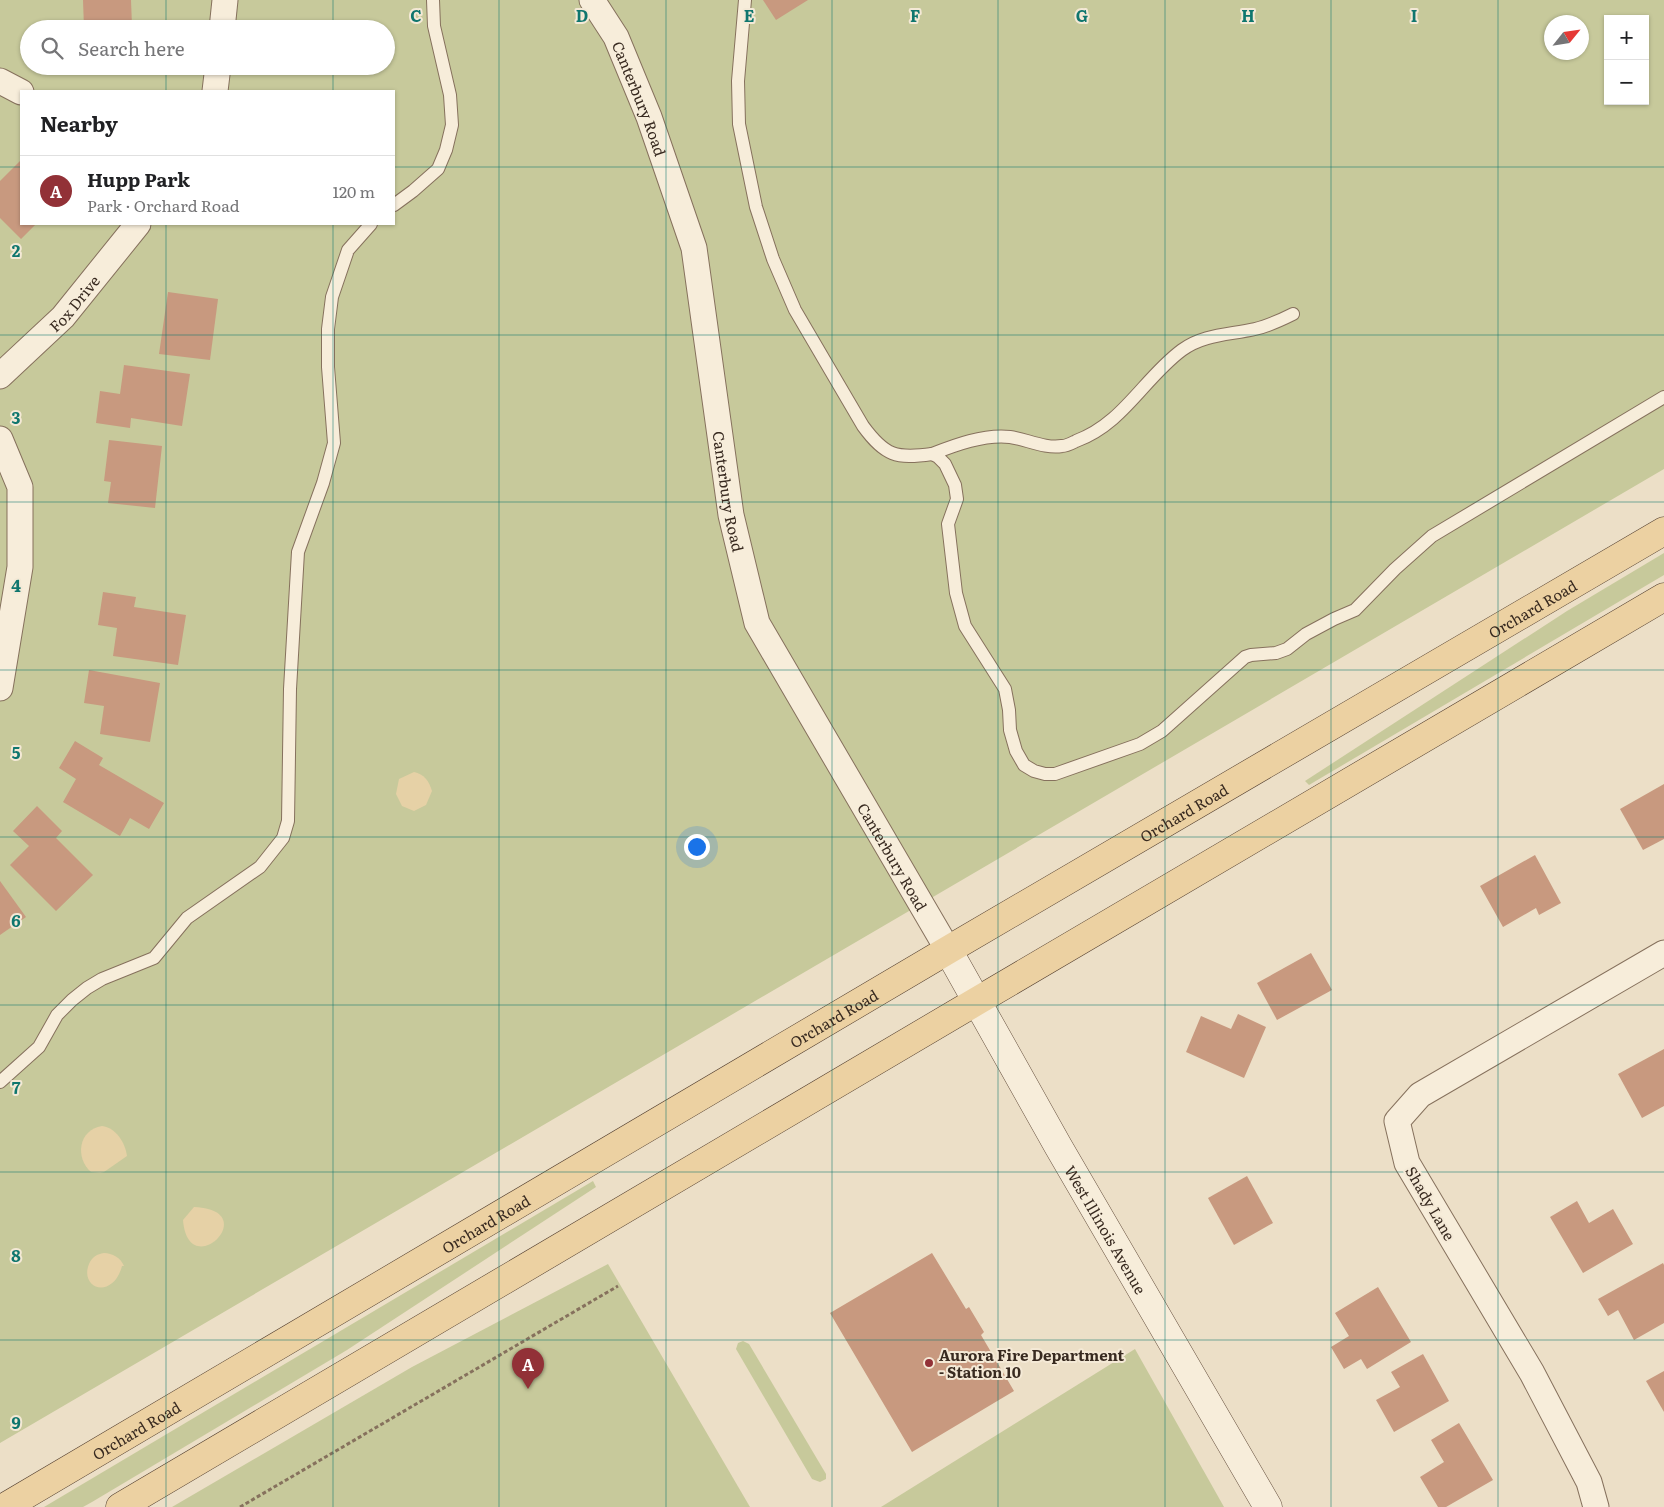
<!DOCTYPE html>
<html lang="en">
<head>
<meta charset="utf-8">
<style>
  :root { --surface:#fff; --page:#f6f6f6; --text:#202124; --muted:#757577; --line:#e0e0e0; --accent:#923137 }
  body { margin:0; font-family:Literata,serif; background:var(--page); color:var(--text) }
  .controls { position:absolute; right:15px; top:15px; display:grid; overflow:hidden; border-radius:0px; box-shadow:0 1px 4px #0004 }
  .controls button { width:45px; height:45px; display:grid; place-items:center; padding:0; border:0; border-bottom:1px solid var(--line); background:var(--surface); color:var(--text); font:25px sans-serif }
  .compass { position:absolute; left:1544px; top:15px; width:45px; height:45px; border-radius:50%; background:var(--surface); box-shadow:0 1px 4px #0004; rotate:60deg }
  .you { position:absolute; left:696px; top:846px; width:18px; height:18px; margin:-12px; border:4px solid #fff; border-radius:50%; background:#1a73e8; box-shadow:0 0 0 8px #1a73e833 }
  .badge { display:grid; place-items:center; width:32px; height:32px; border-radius:50%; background:var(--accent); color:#fff; font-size:16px; font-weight:700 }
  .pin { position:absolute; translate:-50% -41px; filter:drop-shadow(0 1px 2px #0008) }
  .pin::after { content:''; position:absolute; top:26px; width:18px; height:15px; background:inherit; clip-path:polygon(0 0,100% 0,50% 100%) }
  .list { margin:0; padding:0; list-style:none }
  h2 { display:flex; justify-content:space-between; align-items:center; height:65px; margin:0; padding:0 20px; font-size:21px }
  h2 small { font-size:16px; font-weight:400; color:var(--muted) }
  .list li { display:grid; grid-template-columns:32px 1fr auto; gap:15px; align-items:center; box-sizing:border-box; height:70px; padding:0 20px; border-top:1px solid var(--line) }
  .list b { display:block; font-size:19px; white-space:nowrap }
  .list p { margin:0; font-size:16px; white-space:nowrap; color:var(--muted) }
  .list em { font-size:16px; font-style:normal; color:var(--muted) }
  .icon { flex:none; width:28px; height:28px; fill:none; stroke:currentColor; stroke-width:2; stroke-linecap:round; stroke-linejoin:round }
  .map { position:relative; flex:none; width:1664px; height:1507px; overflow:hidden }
  .search { position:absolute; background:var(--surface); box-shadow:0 1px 4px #0004; left:20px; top:20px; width:375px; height:55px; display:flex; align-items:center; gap:12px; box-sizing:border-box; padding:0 18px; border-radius:28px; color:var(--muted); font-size:19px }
  .panel { position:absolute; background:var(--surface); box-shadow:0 1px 4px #0004; left:20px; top:90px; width:375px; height:135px; border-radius:0px }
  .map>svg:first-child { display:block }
  .green { fill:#c7c99b; fill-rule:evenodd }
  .sand { fill:#e6d1a6 }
  .building { fill:#c8997f }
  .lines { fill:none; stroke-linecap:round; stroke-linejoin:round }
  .lane-casing { stroke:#86715d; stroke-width:14 }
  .street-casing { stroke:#86715d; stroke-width:27 }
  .secondary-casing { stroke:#685240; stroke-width:29 }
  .primary-casing { stroke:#554031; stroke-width:29 }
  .path { stroke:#86715d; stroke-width:3; stroke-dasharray:4 2.5; stroke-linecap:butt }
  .lane { stroke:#f7edda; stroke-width:12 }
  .street { stroke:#f7edda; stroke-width:25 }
  .secondary { stroke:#f7edda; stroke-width:28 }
  .primary { stroke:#ecd1a2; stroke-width:28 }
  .grid { fill:none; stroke:#0f766e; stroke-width:1; stroke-opacity:0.55 }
  .poi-dot { fill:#923137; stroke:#f4e9d6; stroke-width:2 }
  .labels { text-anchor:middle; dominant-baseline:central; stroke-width:4; stroke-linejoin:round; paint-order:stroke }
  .street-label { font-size:15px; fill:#382a20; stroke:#f4e9d6 }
  .poi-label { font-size:15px; font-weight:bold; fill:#382a20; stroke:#f4e9d6; text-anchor:start }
  .grid-label { font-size:16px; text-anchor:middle; font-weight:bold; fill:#0f766e; stroke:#f4e9d6; stroke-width:4; stroke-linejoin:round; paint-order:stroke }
</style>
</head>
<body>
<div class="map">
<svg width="1664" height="1507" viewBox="0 0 1664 1507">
  <rect width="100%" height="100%" fill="#ecdfc7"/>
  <g class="green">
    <path d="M0,0H1664V469L0,1443ZM1608,19H1645V101H1608ZM1552,22H1582V52H1552ZM29,29H386V66H29ZM21,91H394V224H21Z"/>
    <polygon points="1664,553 1664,575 1309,785 1305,781 1567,611"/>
    <polygon points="593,1181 596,1187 347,1350 92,1502 83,1507 44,1507"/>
    <polygon points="608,1264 750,1507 172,1507 412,1367"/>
    <polygon points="743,1341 749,1344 826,1474 826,1479 820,1482 812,1479 736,1349 738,1343"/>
    <polygon points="1135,1349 1224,1507 881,1507"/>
  </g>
  <g class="sand">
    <path d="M414,772C424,774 429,781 432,791L426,805L414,811L402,806L396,794L399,779Z"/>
    <path d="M102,1126C116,1128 125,1142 127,1156L104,1172L100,1173L91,1172C75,1158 78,1130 102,1126Z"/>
    <path d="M194,1207C265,1210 188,1285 183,1220Z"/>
    <path d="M104,1253C112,1253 121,1258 124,1266H122C113,1300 79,1289 89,1264C92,1257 97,1254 104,1253Z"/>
  </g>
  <g class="building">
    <polygon points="83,0 131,0 132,26 84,28"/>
    <polygon points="763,0 808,0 776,20"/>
    <polygon points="21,160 21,224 36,224 21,239 0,218 0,181"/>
    <polygon points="168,292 218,299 210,360 159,354"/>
    <polygon points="124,365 190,374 182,426 131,418 130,428 96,423 100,391 120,394"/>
    <polygon points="109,440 162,446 155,508 108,503 111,482 104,481"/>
    <polygon points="103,592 136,597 134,607 186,615 178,665 113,656 117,628 98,625"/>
    <polygon points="89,670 160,683 150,742 100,734 104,706 84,703"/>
    <polygon points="75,741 103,758 99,765 164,803 149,829 130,818 120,836 63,802 76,779 59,768"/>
    <polygon points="1664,784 1664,839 1643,850 1620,809"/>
    <polygon points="37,806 62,831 56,838 93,875 56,911 10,865 29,846 13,831"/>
    <polygon points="1535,855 1561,903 1539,915 1536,908 1503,927 1480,886"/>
    <polygon points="0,881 26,917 0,935"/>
    <polygon points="1311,953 1332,990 1277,1020 1257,983"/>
    <polygon points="1238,1014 1266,1027 1244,1078 1186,1052 1201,1016 1231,1029"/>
    <polygon points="1664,1049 1664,1106 1642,1118 1618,1074"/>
    <polygon points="1247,1176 1273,1223 1234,1245 1208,1198"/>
    <polygon points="1577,1201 1589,1223 1613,1209 1633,1244 1583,1273 1550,1217"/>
    <polygon points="932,1253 966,1309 969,1307 984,1332 981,1335 1014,1391 912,1452 830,1313"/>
    <polygon points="1663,1263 1664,1265 1664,1323 1634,1340 1618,1310 1608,1316 1598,1299"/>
    <polygon points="1378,1287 1411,1342 1367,1369 1361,1359 1344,1369 1331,1347 1349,1336 1335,1313"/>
    <polygon points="1423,1354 1449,1401 1394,1432 1376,1400 1400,1387 1391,1372"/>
    <polygon points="1664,1371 1664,1412 1646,1381"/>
    <polygon points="1459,1423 1493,1480 1446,1507 1438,1507 1420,1477 1444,1462 1431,1440"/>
  </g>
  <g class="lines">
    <defs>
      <g id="lane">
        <path d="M745,0L738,81L739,124L756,207L773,259L795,310L863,426C885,456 896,459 932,454"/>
        <polyline points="394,205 413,191 438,169 446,150 452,125 450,95 434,26 433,0"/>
        <path d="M1293,314C1281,320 1268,326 1255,329C1229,335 1204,334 1182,350C1144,378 1123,424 1076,441C1072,443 1067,446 1062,446C1045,449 1026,439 1010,437C984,434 955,445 932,454L938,457L945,464L955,485L957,499L948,524L956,593L965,626L1005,689L1009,710L1010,730L1016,751L1024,765L1034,771L1045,774H1055L1140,744L1162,731L1245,657L1251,655L1276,653L1287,649L1306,634L1334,619L1355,610L1395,569L1432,536L1664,397"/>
        <polyline points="0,1082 39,1047 57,1015 72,1000 87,988 102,979 154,958 187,918 260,867 283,838 288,821 290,689 298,552 323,483 334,443 328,367 328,329 332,297 348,250 371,224"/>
      </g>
      <g id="street">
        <path id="s1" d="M592,0L616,37L649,117L694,248L731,515L757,623L948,950"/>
        <polyline points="222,29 225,0"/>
        <polyline points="0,81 21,92"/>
        <polyline points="215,91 218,66"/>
        <path id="s2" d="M0,376L63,317L138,224"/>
        <polyline points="0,439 20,487 20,567 0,688"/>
        <polyline points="1596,1507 1589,1482 1532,1373 1407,1163 1397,1121 1420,1095 1664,953"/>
      </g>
      <g id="secondary">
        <path id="s3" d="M948,950L1058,1146L1268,1507"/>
      </g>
      <g id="primary">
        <path id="s4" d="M5,1507L948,950L1664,531"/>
        <polyline points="120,1507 977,1001 1664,597"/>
      </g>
    </defs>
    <use href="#lane" class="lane-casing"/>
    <use href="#street" class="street-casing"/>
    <use href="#secondary" class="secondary-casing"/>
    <use href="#primary" class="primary-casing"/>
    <polyline class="path" points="240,1507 618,1286"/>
    <use href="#lane" class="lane"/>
    <use href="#street" class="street"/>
    <use href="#secondary" class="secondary"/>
    <use href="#primary" class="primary"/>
  </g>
  <path class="grid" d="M166,0V29M333,0V29M499,0V1507M666,0V1507M832,0V1507M998,0V1507M1165,0V1507M1331,0V1507M1498,0V1507M166,66V91M333,66V91M0,167H21M394,167H1664M166,224V1507M333,224V1507M0,335H1664M0,502H1664M0,670H1664M0,837H1664M0,1005H1664M0,1172H1664M0,1340H1664"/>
  <circle class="poi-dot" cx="929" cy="1363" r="5"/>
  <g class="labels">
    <g class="street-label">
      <text stroke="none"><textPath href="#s1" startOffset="110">Canterbury Road</textPath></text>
      <text stroke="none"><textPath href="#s2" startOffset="104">Fox Drive</textPath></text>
      <text stroke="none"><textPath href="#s1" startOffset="515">Canterbury Road</textPath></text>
      <text stroke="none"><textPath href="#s4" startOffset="1772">Orchard Road</textPath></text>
      <text stroke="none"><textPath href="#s4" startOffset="1368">Orchard Road</textPath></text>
      <text stroke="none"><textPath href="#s1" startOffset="920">Canterbury Road</textPath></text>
      <text stroke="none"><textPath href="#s4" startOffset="962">Orchard Road</textPath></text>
      <text transform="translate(1431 1203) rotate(60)">Shady Lane</text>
      <text stroke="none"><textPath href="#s4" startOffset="558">Orchard Road</textPath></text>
      <text stroke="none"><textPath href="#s3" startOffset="321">West Illinois Avenue</textPath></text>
      <text stroke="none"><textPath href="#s4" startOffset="152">Orchard Road</textPath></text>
    </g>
    <g class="poi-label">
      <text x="939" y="1354">Aurora Fire Department<tspan x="939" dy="17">- Station 10</tspan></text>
    </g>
  </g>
  <g class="grid-label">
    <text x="416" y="22">C</text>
    <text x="582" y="22">D</text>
    <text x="749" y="22">E</text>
    <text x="915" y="22">F</text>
    <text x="1082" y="22">G</text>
    <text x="1248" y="22">H</text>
    <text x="1414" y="22">I</text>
    <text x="16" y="257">2</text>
    <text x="16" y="424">3</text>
    <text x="16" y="592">4</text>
    <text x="16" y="759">5</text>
    <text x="16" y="927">6</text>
    <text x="16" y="1094">7</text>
    <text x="16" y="1262">8</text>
    <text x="16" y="1429">9</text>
  </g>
</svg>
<div class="controls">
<button>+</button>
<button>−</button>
</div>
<svg class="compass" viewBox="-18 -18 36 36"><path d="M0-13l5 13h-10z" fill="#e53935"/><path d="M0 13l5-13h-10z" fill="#757577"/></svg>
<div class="you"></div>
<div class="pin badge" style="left:528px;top:1389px">A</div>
<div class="search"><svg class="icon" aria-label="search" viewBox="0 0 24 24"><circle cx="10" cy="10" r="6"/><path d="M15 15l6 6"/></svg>Search here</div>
<section class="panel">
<h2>Nearby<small></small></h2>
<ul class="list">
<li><span class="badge">A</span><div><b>Hupp Park</b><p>Park · Orchard Road</p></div><em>120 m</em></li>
</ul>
</section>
</div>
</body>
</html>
